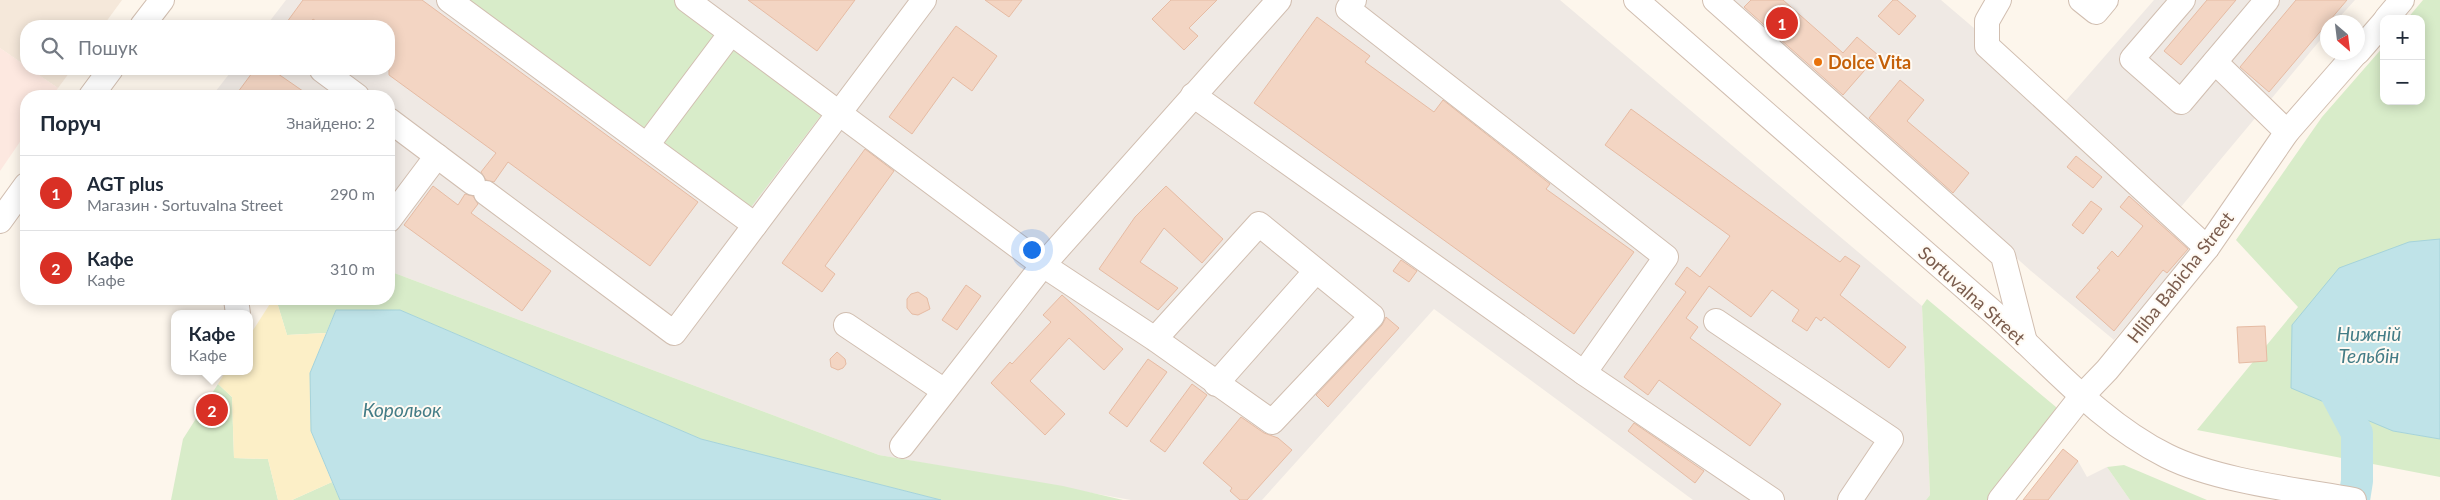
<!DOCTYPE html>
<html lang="uk">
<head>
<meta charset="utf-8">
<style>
  :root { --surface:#fff; --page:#f2f2f3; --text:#1f2937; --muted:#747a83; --line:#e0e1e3; --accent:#d93025 }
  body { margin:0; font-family:Lato,sans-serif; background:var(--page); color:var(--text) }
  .controls { position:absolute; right:15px; top:15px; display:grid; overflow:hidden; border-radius:10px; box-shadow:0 2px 12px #0003 }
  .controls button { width:45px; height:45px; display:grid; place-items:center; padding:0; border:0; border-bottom:1px solid var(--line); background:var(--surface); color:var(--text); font:25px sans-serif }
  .compass { position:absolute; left:2320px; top:15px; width:45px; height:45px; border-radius:50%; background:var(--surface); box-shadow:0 2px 12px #0003; rotate:152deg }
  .you { position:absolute; left:1031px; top:249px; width:18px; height:18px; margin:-12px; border:4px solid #fff; border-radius:50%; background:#1a73e8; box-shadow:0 0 0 8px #1a73e833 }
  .badge { display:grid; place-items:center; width:32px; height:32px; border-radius:50%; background:var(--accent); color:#fff; font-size:16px; font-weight:700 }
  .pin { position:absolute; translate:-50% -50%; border:2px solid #fff; box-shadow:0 1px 5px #0006 }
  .popup { position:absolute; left:171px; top:310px; width:82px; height:65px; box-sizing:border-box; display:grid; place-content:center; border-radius:10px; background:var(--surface); filter:drop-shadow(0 1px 4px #0005); font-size:16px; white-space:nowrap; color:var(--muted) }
  .popup b { font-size:19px; color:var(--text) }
  .popup::after { content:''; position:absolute; left:50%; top:100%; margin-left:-10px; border:10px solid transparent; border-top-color:var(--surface) }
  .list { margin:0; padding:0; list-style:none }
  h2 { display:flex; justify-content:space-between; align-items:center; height:65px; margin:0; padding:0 20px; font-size:21px }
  h2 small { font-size:16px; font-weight:400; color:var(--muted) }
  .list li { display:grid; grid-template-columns:32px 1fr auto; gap:15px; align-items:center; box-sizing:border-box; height:75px; padding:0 20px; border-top:1px solid var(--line) }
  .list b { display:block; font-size:19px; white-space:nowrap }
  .list p { margin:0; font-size:16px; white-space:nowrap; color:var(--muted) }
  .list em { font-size:16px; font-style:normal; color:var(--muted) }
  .icon { flex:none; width:28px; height:28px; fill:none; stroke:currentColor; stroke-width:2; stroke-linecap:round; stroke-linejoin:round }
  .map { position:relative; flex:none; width:2440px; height:500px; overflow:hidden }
  .search { position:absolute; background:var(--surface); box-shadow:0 2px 12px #0003; left:20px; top:20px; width:375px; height:55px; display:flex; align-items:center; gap:12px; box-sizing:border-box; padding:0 18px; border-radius:20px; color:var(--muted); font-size:19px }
  .panel { position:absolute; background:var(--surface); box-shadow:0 2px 12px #0003; left:20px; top:90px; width:375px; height:215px; border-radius:20px }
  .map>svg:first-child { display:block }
  .residential { fill:#f5e8da }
  .commercial { fill:#fde8e0 }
  .industrial { fill:#efe9e4 }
  .green { fill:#d8ecc9 }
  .sand { fill:#fcefc7 }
  .water { fill:#bfe3e8; stroke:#a5d3da }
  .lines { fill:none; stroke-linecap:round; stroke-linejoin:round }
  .river { stroke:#bfe3e8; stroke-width:32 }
  .building { fill:#f3d5c3; stroke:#e6bba3 }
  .minor-casing { stroke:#d1beb0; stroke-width:26 }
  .minor { stroke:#fff; stroke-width:24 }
  .food-dot { fill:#e8710a; stroke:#fffaf3; stroke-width:2 }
  .labels { text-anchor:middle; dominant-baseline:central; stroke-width:4; stroke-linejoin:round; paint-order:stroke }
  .food-label { font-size:18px; font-weight:bold; fill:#c56008; stroke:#fffaf3; text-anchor:start }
  .street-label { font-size:18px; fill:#7a5c4d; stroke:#fffaf3 }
  .water-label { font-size:19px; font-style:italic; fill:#437c86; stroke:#fffaf3 }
</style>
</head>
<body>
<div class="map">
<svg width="2440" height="500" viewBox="0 0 2440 500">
  <rect width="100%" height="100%" fill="#fdf6ec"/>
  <g class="residential">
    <polygon points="0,0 122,0 103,26 26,26 26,66 0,48"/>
    <polygon points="30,69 72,69 58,88"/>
  </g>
  <polygon class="commercial" points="0,48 26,66 26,69 30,69 58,88 52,96 26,96 26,133 0,171"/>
  <g class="industrial">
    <polygon points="286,0 1560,0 1922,306 1930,495 1926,500 1693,500 1434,309 1262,500 1131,500 879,455 389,271 389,96 212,96 233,69 389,69 389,26 266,26"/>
    <polygon points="1730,0 1941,0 2063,104 2154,0 2355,0 2335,22 2328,22 2327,32 2170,220 2195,245 2114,340 2031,271"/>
    <polygon points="2063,449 2078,461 2087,477 2107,467 2130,500 2023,500"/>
  </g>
  <g class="green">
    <polygon points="465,0 675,0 718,31 643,129"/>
    <polygon points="2423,0 2440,0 2440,400 2393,431 2440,439 2440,477 2197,430 2298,307 2236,240 2322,117 2384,46 2384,101 2421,101 2421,19 2407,19"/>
    <polygon points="731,42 825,110 748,211 657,139"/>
    <polygon points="389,271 879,455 1063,486 1123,500 941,500 701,439 400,310 336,310 326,333 287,335 276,299 389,299"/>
    <polygon points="1927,299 2056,407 2055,418 1988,500 1926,500 1930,495 1922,306"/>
    <polygon points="218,384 232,397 234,458 268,459 278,500 171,500 183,439"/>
    <polygon points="2124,465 2207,500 2130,500 2107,467"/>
    <polygon points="332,482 340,500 292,500"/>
  </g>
  <polygon class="sand" points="273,299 276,299 287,335 326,333 310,373 311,431 332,482 292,500 278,500 268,459 234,458 232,397 218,384 226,371 250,371 250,335"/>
  <g class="water">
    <polygon points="2440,239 2440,439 2393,431 2291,388 2292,325 2339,268 2409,242"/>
    <polygon points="336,310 400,310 701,439 941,500 340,500 311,431 310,373"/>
  </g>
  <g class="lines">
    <polyline class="river" points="2328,369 2331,384 2357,433 2357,481 2354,500"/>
  </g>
  <g class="building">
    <polygon points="303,0 422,0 698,202 650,266 508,162 494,182 486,180 481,172 496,153 389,75 389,26 323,26 313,19 308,26 284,26"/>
    <polygon points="748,0 855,0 817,51"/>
    <polygon points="985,0 1022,0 1009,17"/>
    <polygon points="1171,0 1217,0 1189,28 1198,36 1184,50 1152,19"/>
    <polygon points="1751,0 1783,0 1843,53 1857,37 1878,55 1843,95 1744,7"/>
    <polygon points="1893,0 1897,0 1916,16 1899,35 1878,16"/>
    <polygon points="2207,0 2236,0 2181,65 2164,51"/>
    <polygon points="2296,0 2347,0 2269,92 2240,67"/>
    <polygon points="1317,17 1370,56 1365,62 1434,112 1443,100 1550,184 1546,189 1634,252 1574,334 1254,103"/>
    <polygon points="956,26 997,56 972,91 953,77 912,134 889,117"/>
    <polygon points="255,69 271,69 310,96 235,96"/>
    <polygon points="1900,80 1924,100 1907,121 1969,173 1953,193 1869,118"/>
    <polygon points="1631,109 1840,262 1845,256 1860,266 1840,295 1906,347 1889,368 1824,317 1821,321 1816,317 1807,331 1792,321 1799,310 1772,290 1751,317 1709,286 1686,318 1698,327 1690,338 1781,404 1750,446 1659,380 1648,395 1624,377 1686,292 1675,284 1687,267 1700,277 1730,236 1605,145"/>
    <polygon points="865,149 894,171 825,266 835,274 822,292 782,263"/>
    <polygon points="2076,156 2102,177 2093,188 2067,167"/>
    <polygon points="433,186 458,205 465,194 473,196 478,204 471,213 551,271 522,311 404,225"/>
    <polygon points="1166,186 1223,239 1202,263 1164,228 1140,262 1178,288 1158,310 1099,269 1135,217"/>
    <polygon points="2129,196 2188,249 2167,273 2163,270 2114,331 2076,297 2100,270 2097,268 2112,251 2118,257 2143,226 2120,207"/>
    <polygon points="2091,201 2102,209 2083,234 2072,225"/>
    <polygon points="1401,260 1417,271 1409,282 1393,271"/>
    <polygon points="966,285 981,296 957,330 942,320"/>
    <polygon points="918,292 927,298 930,309 918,315 912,314 907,308 907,299 911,294"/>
    <polygon points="1062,295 1123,349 1104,370 1069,338 1030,381 1065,414 1045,435 991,383 1010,362 1012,364 1051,322 1043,315"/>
    <polygon points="1386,317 1399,328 1328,407 1316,395 1382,325"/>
    <polygon points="2265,326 2267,361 2239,363 2237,327"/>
    <polygon points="837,352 845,359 846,364 843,368 838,370 831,367 830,359"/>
    <polygon points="1148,359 1167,372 1127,427 1109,413"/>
    <polygon points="1192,384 1207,395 1165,452 1150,441"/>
    <polygon points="1241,417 1264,433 1278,438 1292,450 1247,500 1240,500 1230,491 1232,488 1203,463"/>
    <polygon points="1634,423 1704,471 1695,483 1628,431"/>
    <polygon points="2063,449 2078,461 2048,500 2023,500"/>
  </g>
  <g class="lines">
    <defs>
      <g id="minor">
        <polyline points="449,0 755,225"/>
        <polyline points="687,0 1043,265 1155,339 1272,422 1372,316 1259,224 1155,339"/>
        <polyline points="1354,0 1348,9 1666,257 1584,373"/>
        <path d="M1636,0C1755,104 1875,209 1994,313C2050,363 2099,422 2167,456C2217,481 2298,490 2354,500"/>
        <polyline points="1715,0 2003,256 2025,342"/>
        <polyline points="1999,0 1987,21 1987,46 2207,248"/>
        <polyline points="2081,0 2096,12 2106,0"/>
        <polyline points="2183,0 2132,59 2181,102 2267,0"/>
        <polyline points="2386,19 2402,0"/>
        <polyline points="142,26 162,0"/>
        <polyline points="2358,52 2384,22"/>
        <polyline points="2215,62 2287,132"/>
        <polyline points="322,70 357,96"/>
        <polyline points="1193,95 1584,373 1772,500"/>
        <polyline points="91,96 111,69"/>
        <polyline points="389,120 473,183"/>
        <polyline points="647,145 731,33"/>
        <polyline points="486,193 674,333 924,0"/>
        <polyline points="389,220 437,156"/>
        <polyline points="0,221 26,185"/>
        <polyline points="236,299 238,314"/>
        <polyline points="1716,321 1891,439 1850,500"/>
        <polyline points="846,325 943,390"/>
        <polyline points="1216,384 1316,271"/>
        <polyline points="902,446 1043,265 1279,0"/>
        <polyline points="2000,500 2081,397 2107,370 2207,248 2287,132 2357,52"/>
      </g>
    </defs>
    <use href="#minor" class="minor-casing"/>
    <use href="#minor" class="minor"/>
  </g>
  <circle class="food-dot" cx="1818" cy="62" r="5"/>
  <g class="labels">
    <g class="food-label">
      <text x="1828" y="62">Dolce Vita</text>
    </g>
    <g class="street-label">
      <text transform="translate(2180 277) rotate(-52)">Hliba Babicha Street</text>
      <text transform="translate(1972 295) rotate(42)">Sortuvalna Street</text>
    </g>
    <g class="water-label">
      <text x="2369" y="333">Нижній<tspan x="2369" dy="22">Тельбін</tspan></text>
      <text x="402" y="409">Корольок</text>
    </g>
  </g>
</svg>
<div class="controls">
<button>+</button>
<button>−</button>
</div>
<svg class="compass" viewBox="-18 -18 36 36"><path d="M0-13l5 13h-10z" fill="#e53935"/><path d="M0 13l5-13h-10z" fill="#747a83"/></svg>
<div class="you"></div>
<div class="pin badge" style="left:1782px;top:23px">1</div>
<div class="pin badge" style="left:212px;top:410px">2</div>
<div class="popup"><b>Кафе</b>Кафе</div>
<div class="search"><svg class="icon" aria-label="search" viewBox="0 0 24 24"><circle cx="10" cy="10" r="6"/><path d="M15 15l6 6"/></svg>Пошук</div>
<section class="panel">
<h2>Поруч<small>Знайдено: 2</small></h2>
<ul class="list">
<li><span class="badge">1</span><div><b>AGT plus</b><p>Магазин · Sortuvalna Street</p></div><em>290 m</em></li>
<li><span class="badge">2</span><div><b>Кафе</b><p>Кафе</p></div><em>310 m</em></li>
</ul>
</section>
</div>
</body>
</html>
